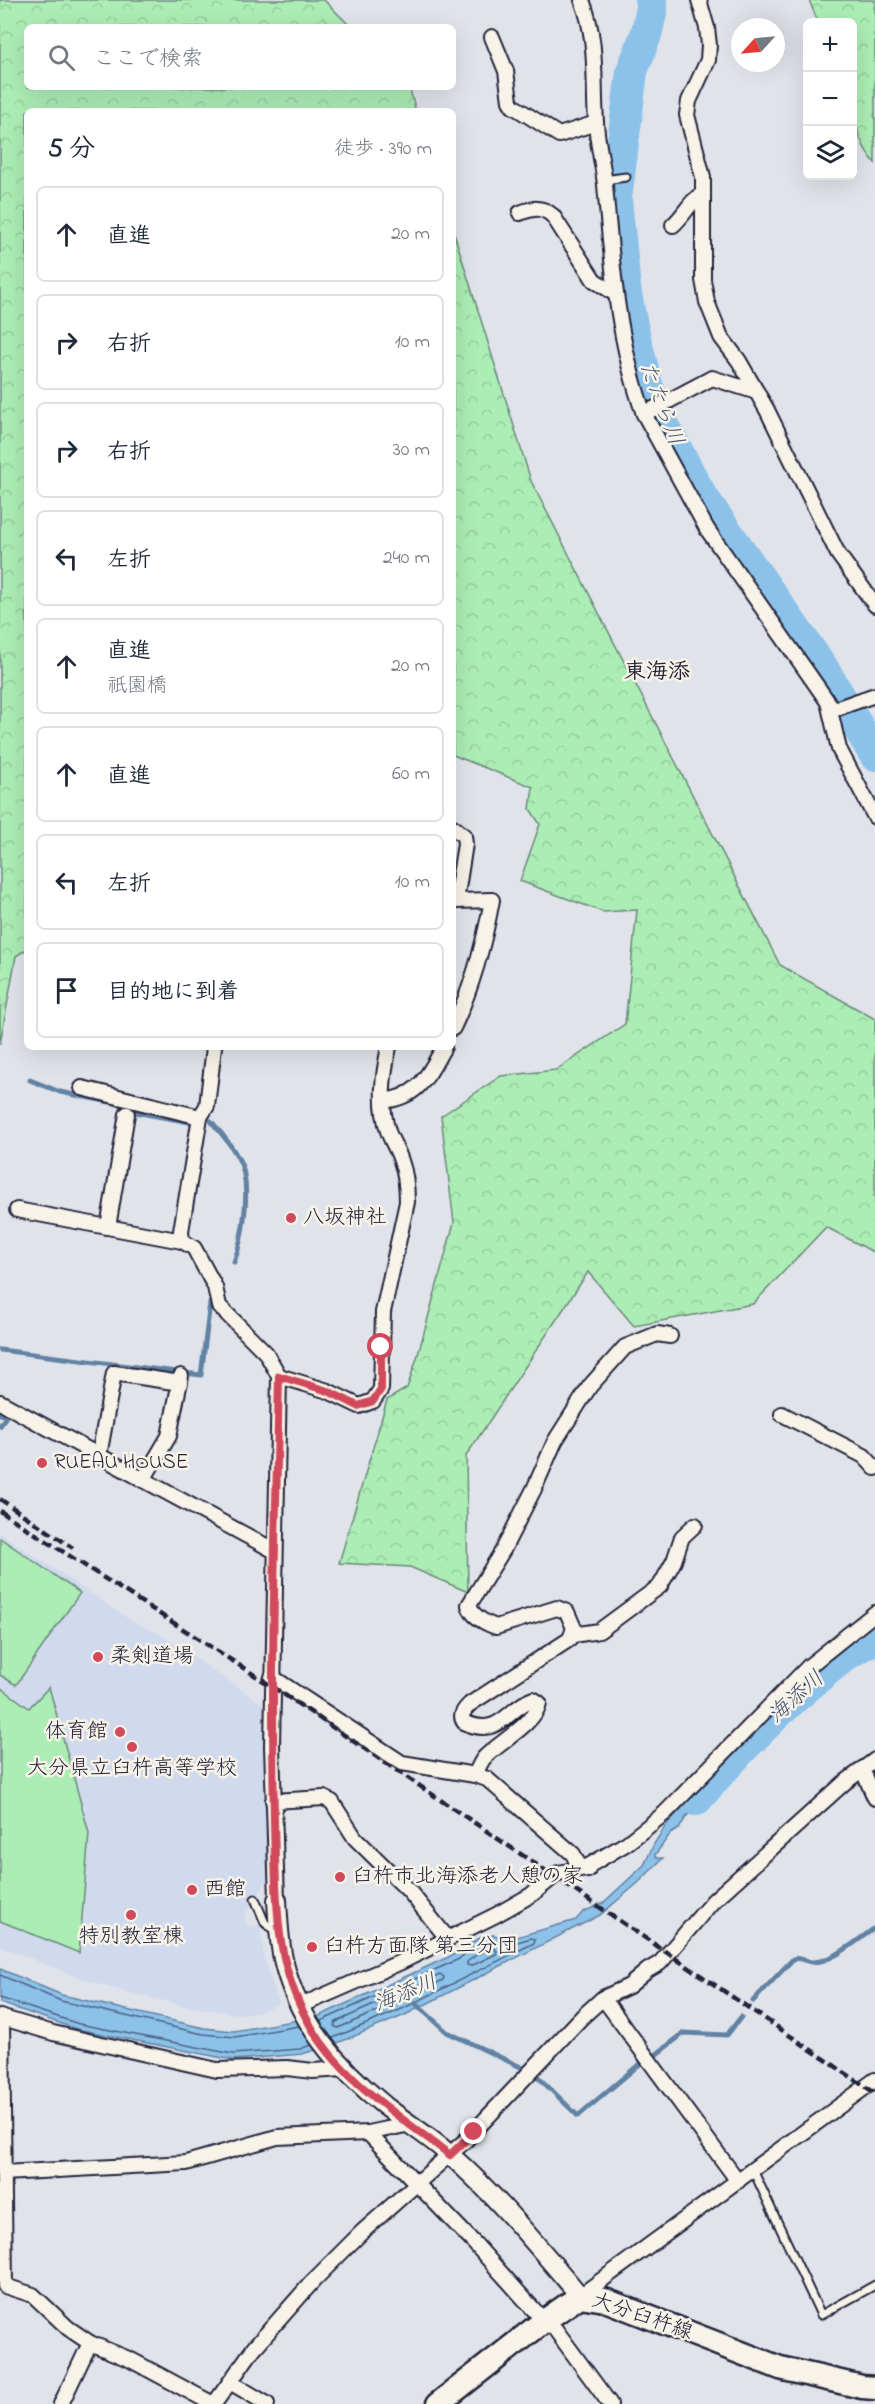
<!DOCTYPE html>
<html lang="ja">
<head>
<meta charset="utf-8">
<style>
  :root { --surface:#fff; --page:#f2f2f3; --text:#1f2937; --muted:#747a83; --line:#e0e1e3 }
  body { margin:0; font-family:"Indie Flower","Klee One",sans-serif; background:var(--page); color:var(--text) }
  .controls { position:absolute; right:18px; top:18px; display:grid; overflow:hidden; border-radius:9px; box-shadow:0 6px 24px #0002 }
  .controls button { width:54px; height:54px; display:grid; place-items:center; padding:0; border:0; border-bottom:2px solid var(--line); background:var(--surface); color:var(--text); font:30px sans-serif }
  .compass { position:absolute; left:731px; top:18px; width:54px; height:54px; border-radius:50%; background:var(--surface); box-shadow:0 6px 24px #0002; rotate:243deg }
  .stop { position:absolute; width:18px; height:18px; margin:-14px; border:4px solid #d1495b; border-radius:50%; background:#fff }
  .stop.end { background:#d1495b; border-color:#fff; box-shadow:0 2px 6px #0008 }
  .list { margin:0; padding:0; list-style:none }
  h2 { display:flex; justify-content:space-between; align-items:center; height:78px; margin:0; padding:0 24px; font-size:26px }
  h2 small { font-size:20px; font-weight:400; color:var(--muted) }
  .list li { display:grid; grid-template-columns:39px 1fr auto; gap:18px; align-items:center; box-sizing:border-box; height:96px; margin:0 12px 12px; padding:0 12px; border:2px solid var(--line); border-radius:9px }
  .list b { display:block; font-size:22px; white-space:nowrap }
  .list p { margin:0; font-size:20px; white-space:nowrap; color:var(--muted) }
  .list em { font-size:20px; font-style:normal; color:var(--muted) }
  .icon { flex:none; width:33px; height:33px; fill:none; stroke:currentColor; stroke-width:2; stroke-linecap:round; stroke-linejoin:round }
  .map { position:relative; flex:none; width:875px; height:2404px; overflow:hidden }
  .search { position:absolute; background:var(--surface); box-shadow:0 6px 24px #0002; left:24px; top:24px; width:432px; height:66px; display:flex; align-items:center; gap:15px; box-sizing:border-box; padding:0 21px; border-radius:9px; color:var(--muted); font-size:22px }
  .panel { position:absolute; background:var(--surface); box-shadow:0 6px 24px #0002; left:24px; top:108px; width:432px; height:942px; border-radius:9px }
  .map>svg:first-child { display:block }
  .built { fill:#d0daec }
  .forest { fill:url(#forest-crowns); stroke:#678878; stroke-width:1.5 }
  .pitch { fill:#acedb5; stroke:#678878; stroke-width:1.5 }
  .water { fill:#8cc2ea; stroke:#6282a4; stroke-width:1.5 }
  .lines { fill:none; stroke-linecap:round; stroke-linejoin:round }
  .shore { stroke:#4c6281; stroke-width:1.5 }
  .stream { stroke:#6282a4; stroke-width:5 }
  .river { stroke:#8cc2ea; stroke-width:32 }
  .service-casing { stroke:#22223b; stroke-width:11 }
  .minor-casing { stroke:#22223b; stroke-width:18 }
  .tertiary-casing { stroke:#22223b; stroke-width:22 }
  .primary-casing { stroke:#22223b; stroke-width:27 }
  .service { stroke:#f7f3e8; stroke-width:7 }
  .minor { stroke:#f7f3e8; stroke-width:14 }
  .tertiary { stroke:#f7f3e8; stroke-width:18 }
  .primary { stroke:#f7f3e8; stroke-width:22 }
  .rail { stroke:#22223b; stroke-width:4.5; stroke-dasharray:9 4.5; stroke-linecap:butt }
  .route { stroke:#d1495b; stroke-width:8 }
  .poi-dot { fill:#d1495b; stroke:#f7f3e8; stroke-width:2 }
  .labels { text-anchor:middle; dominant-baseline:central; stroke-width:5; stroke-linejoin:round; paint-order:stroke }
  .poi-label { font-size:21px; fill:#22223b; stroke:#f7f3e8; text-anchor:start }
  .street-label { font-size:21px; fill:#22223b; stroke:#f7f3e8 }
  .water-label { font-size:22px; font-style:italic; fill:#425270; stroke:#f7f3e8 }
  .neighbourhood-label { font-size:22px; font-weight:bold; fill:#22223b; stroke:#f7f3e8 }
</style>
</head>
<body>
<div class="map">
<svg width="875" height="2404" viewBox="0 0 875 2404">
  <defs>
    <pattern id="forest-crowns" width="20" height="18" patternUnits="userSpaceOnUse" patternTransform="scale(1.5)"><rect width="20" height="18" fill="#acedb5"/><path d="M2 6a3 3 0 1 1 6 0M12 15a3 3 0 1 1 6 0" fill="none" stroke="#94cb9d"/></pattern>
  </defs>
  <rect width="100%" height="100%" fill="#e0e4ea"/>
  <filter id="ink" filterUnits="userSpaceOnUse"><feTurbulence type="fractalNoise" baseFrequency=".0167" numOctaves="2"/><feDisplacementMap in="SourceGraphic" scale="12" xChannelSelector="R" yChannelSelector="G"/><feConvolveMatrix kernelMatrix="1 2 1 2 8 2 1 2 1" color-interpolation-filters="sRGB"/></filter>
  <g filter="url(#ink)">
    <polygon class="built" points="0,1533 132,1621 161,1635 264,1705 269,1877 244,1917 249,1927 260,1925 264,1957 279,2003 260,2012 237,2014 185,2006 114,1989 77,1977 0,1946"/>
    <g class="forest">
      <polygon points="0,0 324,0 351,27 27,27 27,87 409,87 416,111 27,111 27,949 16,956 0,1044"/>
      <path d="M809,0H875V163C844,129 852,65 852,22H818Z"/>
      <polygon points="453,230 531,481 780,965 875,1019 875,1253 826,1227 753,1304 634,1326 588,1272 466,1456 468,1592 410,1567 339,1563 387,1400 407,1388 417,1358 454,1223 441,1116 501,1076 556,1070 625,1024 637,910 603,912 520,881 540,824 530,809 533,787 453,755"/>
    </g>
    <g class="pitch">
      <polygon points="0,1538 80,1593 16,1685 0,1675"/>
      <polygon points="0,1687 29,1708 49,1687 89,1833 79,1953 0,1921"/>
    </g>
    <polygon class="water" points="720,1767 727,1771 686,1817 679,1829 670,1834 655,1855 656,1858 663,1858 638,1883 600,1915 405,2015 335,2044 302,2054 233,2060 77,2029 0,2003 0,1969 62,1995 204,2028 234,2031 317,2017 457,1953 466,1945 484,1936 493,1935 513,1938 576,1920 583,1912 603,1903 644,1865 654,1844 666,1825"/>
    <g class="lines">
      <g class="shore">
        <path d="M495,1949L497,1951L496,1954L471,1966L467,1965V1962C475,1955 485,1949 495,1949Z"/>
        <polyline points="0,1975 61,2001 203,2034 235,2037 299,2026"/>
        <polygon points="440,1975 444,1977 443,1980 399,2002 338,2028 334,2026 336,2022"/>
        <polyline points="0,1998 79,2024 233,2054 300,2049 311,2045"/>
        <polyline points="321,2021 459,1959 469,1950 486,1942 514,1943 531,1938 535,1939 534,1943 402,2009 333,2038"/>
      </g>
      <g class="stream">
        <polyline points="30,1080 60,1092 115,1103 135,1112 195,1123"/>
        <path d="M211,1121C222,1134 234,1148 241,1164C251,1189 243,1238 234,1262"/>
        <polyline points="0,1350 201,1375 210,1303"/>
        <polyline points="0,1414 6,1416 0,1426"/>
        <path d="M753,2001L793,1959C800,1957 804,1961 812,1962C834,1962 858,1939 875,1928"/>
        <polyline points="415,2003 447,2032 525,2069"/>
        <polyline points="653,2057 684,2033 727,2035 741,2017"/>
        <polyline points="537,2076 578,2116 641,2063"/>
      </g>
      <g class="river">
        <polyline points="651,0 652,9 646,35 632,71 616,199 625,288 632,326 647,385 664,426 701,495 822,667 875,755"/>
        <path d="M696,1800C733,1757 771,1717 814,1681C835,1664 850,1649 875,1639"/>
      </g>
      <defs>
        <g id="service">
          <polyline points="604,180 626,177"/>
          <polyline points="255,1899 265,1923 276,1931"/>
          <polyline points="753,2170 821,2315 875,2285"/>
        </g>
        <g id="minor">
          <path d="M582,0C598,40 593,80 596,122C597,143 603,164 605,185C612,263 617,340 644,414L707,529L828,702L839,749L875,817"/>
          <polyline points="699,0 707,28 709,45 708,60 689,101 687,115 703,177 703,280 707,302 721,337 739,361 767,410 838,554 875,605"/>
          <polyline points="492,37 506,71 510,101 513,106 559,135 596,123"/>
          <path d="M520,213C533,208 542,206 553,216L594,280L614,293"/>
          <path d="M673,225C685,215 690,200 703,194"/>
          <polyline points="644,414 712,378 757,392"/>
          <polyline points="832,710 875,695"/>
          <polyline points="453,827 464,836 465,844 456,901 453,901"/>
          <path d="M453,1028C472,988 484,944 492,900L456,901"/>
          <polyline points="214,1047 207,1106 200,1117 181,1231 182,1241 194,1248 215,1287 219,1306 266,1353 279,1376 272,1746 277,1900"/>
          <polyline points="82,1088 200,1117"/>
          <path d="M383,1101C420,1097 427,1076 444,1047"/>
          <polyline points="17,1210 182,1241"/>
          <polyline points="108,1227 127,1114"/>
          <path d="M279,1376L328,1391L359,1406L373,1401L381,1389L383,1312L407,1202C407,1189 406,1174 401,1161C398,1150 391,1141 388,1131C379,1103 383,1075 389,1047"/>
          <polyline points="0,1402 275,1551"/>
          <polyline points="782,1414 864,1456 875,1468"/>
          <polyline points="99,1456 114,1373 180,1383"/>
          <polyline points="143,1480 169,1436 181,1376"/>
          <polyline points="573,1635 599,1631 660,1586 674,1561 682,1537 695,1525"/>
          <polyline points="272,1677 402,1763 475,1775 487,1779 573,1854 578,1864 588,1870"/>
          <polyline points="862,1769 875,1798"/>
          <path d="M475,1775C478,1769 480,1763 484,1758C498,1743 536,1723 539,1703L533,1699C507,1708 500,1739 464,1722C459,1715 465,1709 470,1704L570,1639L574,1628L567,1612L557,1608L496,1627C485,1623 472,1617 469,1605L503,1550L534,1489L555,1441L590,1386L625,1347L657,1334L670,1336"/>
          <polyline points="273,1801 324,1798 332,1802 355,1838 409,1891 448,1939"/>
          <polyline points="603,1998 738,2181"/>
          <polyline points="300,2006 401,1962 496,1915 531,1895 558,1873 585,1868 627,1843 665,1813 809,1666 875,1613"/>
          <polyline points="0,2017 53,2033 217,2070 287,2068 313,2071 343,2069"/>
          <polyline points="2,2018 5,2286 33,2295 68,2328 90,2343 131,2360 213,2404"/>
          <polyline points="368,2133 475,2244 544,2321 555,2329 610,2404"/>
          <polyline points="3,2173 186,2163 277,2137 368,2133 410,2124"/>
          <polyline points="580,2296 875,2080"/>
          <polyline points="230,2382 254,2348 313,2281 362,2232 466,2140 582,2017 603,1998 629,1986 648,1970 660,1963 713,1901 844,1783 875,1760"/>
          <polyline points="61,2404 90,2343"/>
          <polyline points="214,2404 230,2382 267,2404"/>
        </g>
        <path id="tertiary" d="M277,1900C278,1920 279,1940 283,1959C297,2021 337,2067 385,2106C407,2123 430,2137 450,2155C496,2195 541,2250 580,2296"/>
        <polyline id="primary" points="438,2404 544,2321 580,2296 605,2300 780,2368 862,2387 875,2388"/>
      </defs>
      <use href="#service" class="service-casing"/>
      <use href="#minor" class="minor-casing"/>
      <use href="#tertiary" class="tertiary-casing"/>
      <use href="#primary" class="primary-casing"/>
      <use href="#service" class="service"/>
      <use href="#minor" class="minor"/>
      <use href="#tertiary" class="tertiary"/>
      <use href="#primary" class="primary"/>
      <g class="rail">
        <polyline points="0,1499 73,1548"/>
        <polyline points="0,1511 273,1687 875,2093"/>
      </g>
    </g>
  </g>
  <g class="lines" filter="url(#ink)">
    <path class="route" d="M381,1347V1389L373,1401L358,1406L328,1391L279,1376C277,1480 273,1585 273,1689C273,1745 273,1801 275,1857C277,1917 278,1969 309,2023C340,2080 400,2116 450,2155L474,2132"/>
  </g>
  <g class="poi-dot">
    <circle cx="291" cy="1218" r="6"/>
    <circle cx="42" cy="1463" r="6"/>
    <circle cx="98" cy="1657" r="6"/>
    <circle cx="120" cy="1732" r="6"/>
    <circle cx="132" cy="1747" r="6"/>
    <circle cx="340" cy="1877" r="6"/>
    <circle cx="192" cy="1890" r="6"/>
    <circle cx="131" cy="1915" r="6"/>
    <circle cx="312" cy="1947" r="6"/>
  </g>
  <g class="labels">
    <g class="poi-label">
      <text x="303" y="1218">八坂神社</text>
      <text x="54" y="1463">RUEAU HOUSE</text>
      <text x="110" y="1657">柔剣道場</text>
      <text x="108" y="1732" text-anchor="end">体育館</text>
      <text x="132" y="1769" text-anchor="middle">大分県立臼杵高等学校</text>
      <text x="352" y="1877">臼杵市北海添老人憩の家</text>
      <text x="204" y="1890">西館</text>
      <text x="131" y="1937" text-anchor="middle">特別教室棟</text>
      <text x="324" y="1947">臼杵方面隊 第三分団</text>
    </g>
    <g class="street-label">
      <text transform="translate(642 2317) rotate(19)">大分臼杵線</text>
    </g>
    <g class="water-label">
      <text transform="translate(660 404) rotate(69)">たたら川</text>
      <text transform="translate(797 1698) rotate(-42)">海添川</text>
      <text transform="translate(406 1994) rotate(-22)">海添川</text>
    </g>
    <g class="neighbourhood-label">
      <text x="657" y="673">東海添</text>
    </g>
  </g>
</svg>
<div class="controls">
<button>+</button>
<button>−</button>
<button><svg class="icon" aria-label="layers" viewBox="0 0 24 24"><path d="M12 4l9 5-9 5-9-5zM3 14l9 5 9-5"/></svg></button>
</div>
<svg class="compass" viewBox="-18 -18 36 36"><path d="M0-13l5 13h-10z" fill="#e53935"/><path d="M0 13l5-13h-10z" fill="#747a83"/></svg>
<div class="stop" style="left:381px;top:1347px"></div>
<div class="stop end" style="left:474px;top:2132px"></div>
<div class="search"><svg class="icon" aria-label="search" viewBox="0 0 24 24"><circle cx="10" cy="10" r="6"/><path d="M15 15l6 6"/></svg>ここで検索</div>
<section class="panel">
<h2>5 分<small>徒歩 · 390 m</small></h2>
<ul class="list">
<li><svg class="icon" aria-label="ahead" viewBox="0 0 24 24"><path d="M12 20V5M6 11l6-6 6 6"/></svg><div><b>直進</b></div><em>20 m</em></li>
<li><svg class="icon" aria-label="right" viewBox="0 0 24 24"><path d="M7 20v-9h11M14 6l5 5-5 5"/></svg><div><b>右折</b></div><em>10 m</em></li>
<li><svg class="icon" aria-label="right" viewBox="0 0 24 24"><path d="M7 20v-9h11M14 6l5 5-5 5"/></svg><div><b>右折</b></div><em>30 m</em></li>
<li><svg class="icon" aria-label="left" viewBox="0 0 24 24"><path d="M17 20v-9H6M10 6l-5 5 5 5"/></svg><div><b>左折</b></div><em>240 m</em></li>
<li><svg class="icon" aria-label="ahead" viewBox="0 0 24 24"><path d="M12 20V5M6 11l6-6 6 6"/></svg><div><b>直進</b><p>祇園橋</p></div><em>20 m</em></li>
<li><svg class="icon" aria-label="ahead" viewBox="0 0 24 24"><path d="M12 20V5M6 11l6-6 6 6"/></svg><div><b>直進</b></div><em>60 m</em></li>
<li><svg class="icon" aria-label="left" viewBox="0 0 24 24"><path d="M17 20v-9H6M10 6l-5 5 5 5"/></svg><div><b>左折</b></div><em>10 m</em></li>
<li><svg class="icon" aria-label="arrive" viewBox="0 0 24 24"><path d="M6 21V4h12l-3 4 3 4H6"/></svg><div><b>目的地に到着</b></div></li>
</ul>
</section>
</div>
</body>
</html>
